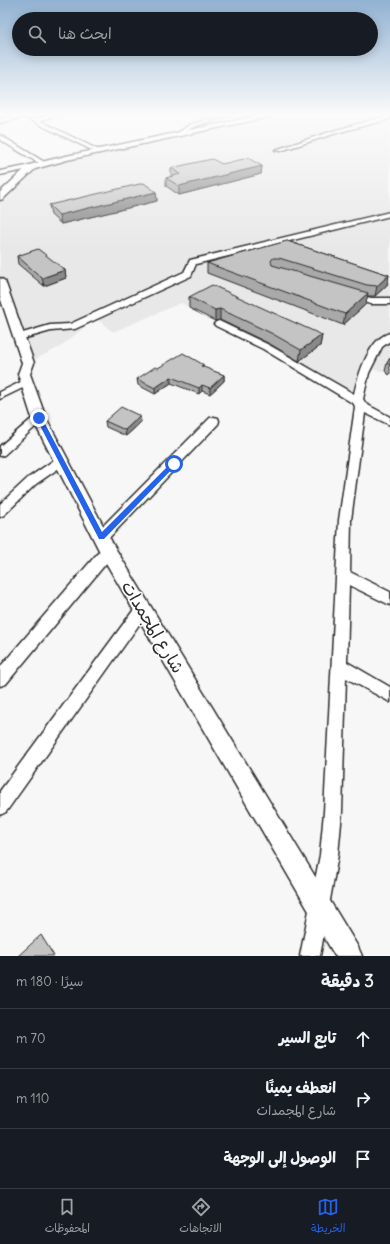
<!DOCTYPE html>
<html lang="ar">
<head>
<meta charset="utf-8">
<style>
  :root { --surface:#171b24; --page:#20242c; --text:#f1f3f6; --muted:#9ea1a6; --line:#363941; --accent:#2563eb }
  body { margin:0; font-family:Delius,"Playpen Sans Arabic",sans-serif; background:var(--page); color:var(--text); direction:rtl }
  .stop { position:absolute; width:12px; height:12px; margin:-9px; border:3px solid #2563eb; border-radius:50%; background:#fff }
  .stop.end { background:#2563eb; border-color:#fff; box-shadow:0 1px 4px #0008 }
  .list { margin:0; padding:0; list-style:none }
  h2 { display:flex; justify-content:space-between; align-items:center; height:52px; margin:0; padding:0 16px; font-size:17px }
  h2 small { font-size:13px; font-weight:400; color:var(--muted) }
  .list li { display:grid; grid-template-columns:26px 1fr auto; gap:12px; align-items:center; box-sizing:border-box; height:60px; padding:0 16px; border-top:1px solid var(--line) }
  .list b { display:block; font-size:15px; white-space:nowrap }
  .list p { margin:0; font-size:13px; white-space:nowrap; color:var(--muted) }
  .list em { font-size:13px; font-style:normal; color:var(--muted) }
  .icon { flex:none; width:22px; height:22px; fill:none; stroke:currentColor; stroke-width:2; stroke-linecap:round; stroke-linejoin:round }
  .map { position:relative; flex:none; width:390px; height:956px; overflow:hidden; direction:ltr }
  .search { position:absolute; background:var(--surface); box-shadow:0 2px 10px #0003; left:12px; right:12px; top:12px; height:44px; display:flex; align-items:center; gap:10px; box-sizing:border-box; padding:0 14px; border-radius:22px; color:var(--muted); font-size:15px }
  .sheet { height:232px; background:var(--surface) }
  nav { display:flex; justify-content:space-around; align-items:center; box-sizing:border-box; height:56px; border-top:1px solid var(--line); background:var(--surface); font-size:11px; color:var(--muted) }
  nav a { display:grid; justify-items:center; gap:2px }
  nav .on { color:var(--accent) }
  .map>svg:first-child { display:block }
  .built { fill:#e8e8e8 }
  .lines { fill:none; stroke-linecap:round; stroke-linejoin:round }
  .minor-casing { stroke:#2b2b2b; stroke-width:3 }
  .major-casing { stroke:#2b2b2b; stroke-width:3 }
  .minor { fill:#fff; fill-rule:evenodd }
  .major { fill:#fff; fill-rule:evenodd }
  .wall { fill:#a9a9a9; stroke:#2b2b2b }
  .shaded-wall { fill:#898989; stroke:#2b2b2b }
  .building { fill:#c4c4c4; stroke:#2b2b2b }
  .route { fill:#2563eb }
  .labels { text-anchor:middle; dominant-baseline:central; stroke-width:3; stroke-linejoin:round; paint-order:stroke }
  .near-street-label { font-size:17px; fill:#2b2b2b; stroke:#fff }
</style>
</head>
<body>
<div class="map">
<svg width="390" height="956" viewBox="0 0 390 956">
  <rect width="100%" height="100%" fill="#f7f7f7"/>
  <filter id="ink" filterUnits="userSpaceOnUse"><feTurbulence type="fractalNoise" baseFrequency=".025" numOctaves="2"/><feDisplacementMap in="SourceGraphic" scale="8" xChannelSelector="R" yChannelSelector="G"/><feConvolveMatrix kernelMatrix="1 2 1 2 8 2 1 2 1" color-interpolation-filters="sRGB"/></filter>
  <g filter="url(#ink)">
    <polygon class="built" points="269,115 390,115 390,373 367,368 358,399 181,303 113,332 96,318 60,347 28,363 0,281 0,197 32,167"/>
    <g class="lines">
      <defs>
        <g id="minor">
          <polygon points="19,115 28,115 36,119 48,115 56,115 40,121 103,152 98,153 24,117 0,123 0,119"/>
          <polygon points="221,115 229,115 193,127 180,136 175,135 189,125"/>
          <polygon points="390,115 390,119 340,132 280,151 275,150 336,130"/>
          <polygon points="0,135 46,163 47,164 42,165 0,140"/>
          <polygon points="32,165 34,166 34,168 0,175 0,171"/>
          <polygon points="390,212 390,216 196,264 191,276 75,329 51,331 19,340 14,337 16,335 50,325 70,324 184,272 190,260"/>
          <polygon points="352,293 371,298 390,298 390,304 371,304 349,298 348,296 349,294"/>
          <path d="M219,321L269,345L354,394C358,376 369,338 390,333V341L382,347L369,373L363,399L366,404L390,417V425L365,413L351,520L350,572L390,592V605L349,585L347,662L390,687V702L346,678L342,812L338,855L320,956H300L320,855L324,812L339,520L355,407L354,404L263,349L216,326L214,324L216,322Z"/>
          <polygon points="27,379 32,382 31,384 0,399 0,392"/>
          <polygon points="39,414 43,416 44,418 43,420 4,455 0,456 0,446 35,416"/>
          <polygon points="214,417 218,418 219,421 218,424 106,541 101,542 96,541 94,537 96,533 210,418"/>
          <polygon points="61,457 65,458 67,461 65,464 36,484 4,515 0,517 0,504 28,478 57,458"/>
          <polygon points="108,546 113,547 115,551 113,555 6,684 0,686 0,667 103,547"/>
          <polygon points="143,602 148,604 150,608 148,612 6,812 0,815 0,791 138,604"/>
        </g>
        <g id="major">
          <polygon points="261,115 272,115 269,117 67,160 35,169 3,199 0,200 0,192 29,165 66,156"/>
          <polygon points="0,278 5,281 34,363 30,374 46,418 114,546 358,947 362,956 335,956 102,556 32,418 18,374 22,363 0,297"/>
        </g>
      </defs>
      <use href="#minor" class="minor-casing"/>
      <use href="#major" class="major-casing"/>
      <use href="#minor" class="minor"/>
      <use href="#major" class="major"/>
    </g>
    <g class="wall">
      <polygon points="222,164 262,166 261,174 179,195 166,186 166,178 171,177 171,168"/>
      <polygon points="156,192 157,201 61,224 51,215 49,205"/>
      <polygon points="287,241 389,275 387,285 375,296 367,296 366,304 343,325 207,273 207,263"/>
      <polygon points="17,256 65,270 66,278 44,286 18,264"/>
      <polygon points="189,297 322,335 320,346 299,361 270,344 220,320 215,321 189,308"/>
      <polygon points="390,358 390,374 389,375 385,371 387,363"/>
      <polygon points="204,368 224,375 224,381 210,394 202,391 199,394 171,383 155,394 138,385 137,379"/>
      <polygon points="140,416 141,422 126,436 106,427 105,421"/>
    </g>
    <g class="shaded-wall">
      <polygon points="262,166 261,174 179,195 179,186"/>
      <polygon points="156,192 157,201 61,224 59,215"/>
      <polygon points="65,270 66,278 44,286 42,278"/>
      <polygon points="389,275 387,285 375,296 377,286"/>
      <polygon points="368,293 366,304 343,325 345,314"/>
      <polygon points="220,309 220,320 215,321 215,310"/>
      <polygon points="322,335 320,346 299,361 301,350"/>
      <polygon points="224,375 224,381 210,394 210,388"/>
      <polygon points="171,377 171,383 155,394 155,388"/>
      <polygon points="202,385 202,391 199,394 199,388"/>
      <polygon points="140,416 141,422 126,436 125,430"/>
    </g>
    <g class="building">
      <polygon points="248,158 262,166 179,186 166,178 180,174 171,168 212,159 222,164"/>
      <polygon points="144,183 156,192 59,215 49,205"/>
      <polygon points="287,241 389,275 377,286 367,285 279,258 273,258 271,261 272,265 368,293 345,314 207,263"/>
      <polygon points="38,249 65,270 42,278 17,256"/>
      <polygon points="212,285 322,335 301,350 271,333 220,309 215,310 189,297"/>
      <polygon points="183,353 204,365 201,366 224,375 210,388 202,385 199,388 171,377 155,388 137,379 155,367 158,368"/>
      <polygon points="390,358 390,365 387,363"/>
      <polygon points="121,407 140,416 125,430 105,421"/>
      <polygon points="41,935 54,956 18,956"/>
    </g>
  </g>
  <linearGradient id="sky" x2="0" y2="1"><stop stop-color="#91b2d2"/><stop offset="0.46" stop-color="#fbfbfb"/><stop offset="1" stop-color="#fbfbfb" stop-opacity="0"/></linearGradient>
  <rect width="390" height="249" fill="url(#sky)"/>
  <polygon class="route" points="39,416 42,418 102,532 172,462 176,462 177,464 104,539 99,539 36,418"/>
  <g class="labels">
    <g class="near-street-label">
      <text transform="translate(153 627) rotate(59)">شارع المجمدات</text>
    </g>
  </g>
</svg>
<div class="stop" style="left:174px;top:464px"></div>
<div class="stop end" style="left:39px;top:418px"></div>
<div class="search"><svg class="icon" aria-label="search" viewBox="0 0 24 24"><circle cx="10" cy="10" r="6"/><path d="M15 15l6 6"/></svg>ابحث هنا</div>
</div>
<section class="sheet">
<h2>3 دقيقة<small>سيرًا · 180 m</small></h2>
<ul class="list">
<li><svg class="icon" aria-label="ahead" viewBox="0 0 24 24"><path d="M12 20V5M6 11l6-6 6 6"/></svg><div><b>تابع السير</b></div><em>70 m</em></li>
<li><svg class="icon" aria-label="right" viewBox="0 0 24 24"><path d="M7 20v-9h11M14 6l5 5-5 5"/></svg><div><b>انعطف يمينًا</b><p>شارع المجمدات</p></div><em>110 m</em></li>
<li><svg class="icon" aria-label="arrive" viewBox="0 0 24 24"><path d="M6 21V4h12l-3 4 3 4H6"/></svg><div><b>الوصول إلى الوجهة</b></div></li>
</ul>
</section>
<nav>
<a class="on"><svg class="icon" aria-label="map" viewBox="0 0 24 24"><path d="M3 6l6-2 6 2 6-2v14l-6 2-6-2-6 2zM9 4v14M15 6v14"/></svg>الخريطة</a>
<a><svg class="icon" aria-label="directions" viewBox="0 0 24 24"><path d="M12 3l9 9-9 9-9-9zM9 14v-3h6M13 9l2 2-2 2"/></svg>الاتجاهات</a>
<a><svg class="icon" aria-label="saved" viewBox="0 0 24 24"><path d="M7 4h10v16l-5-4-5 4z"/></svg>المحفوظات</a>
</nav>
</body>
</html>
